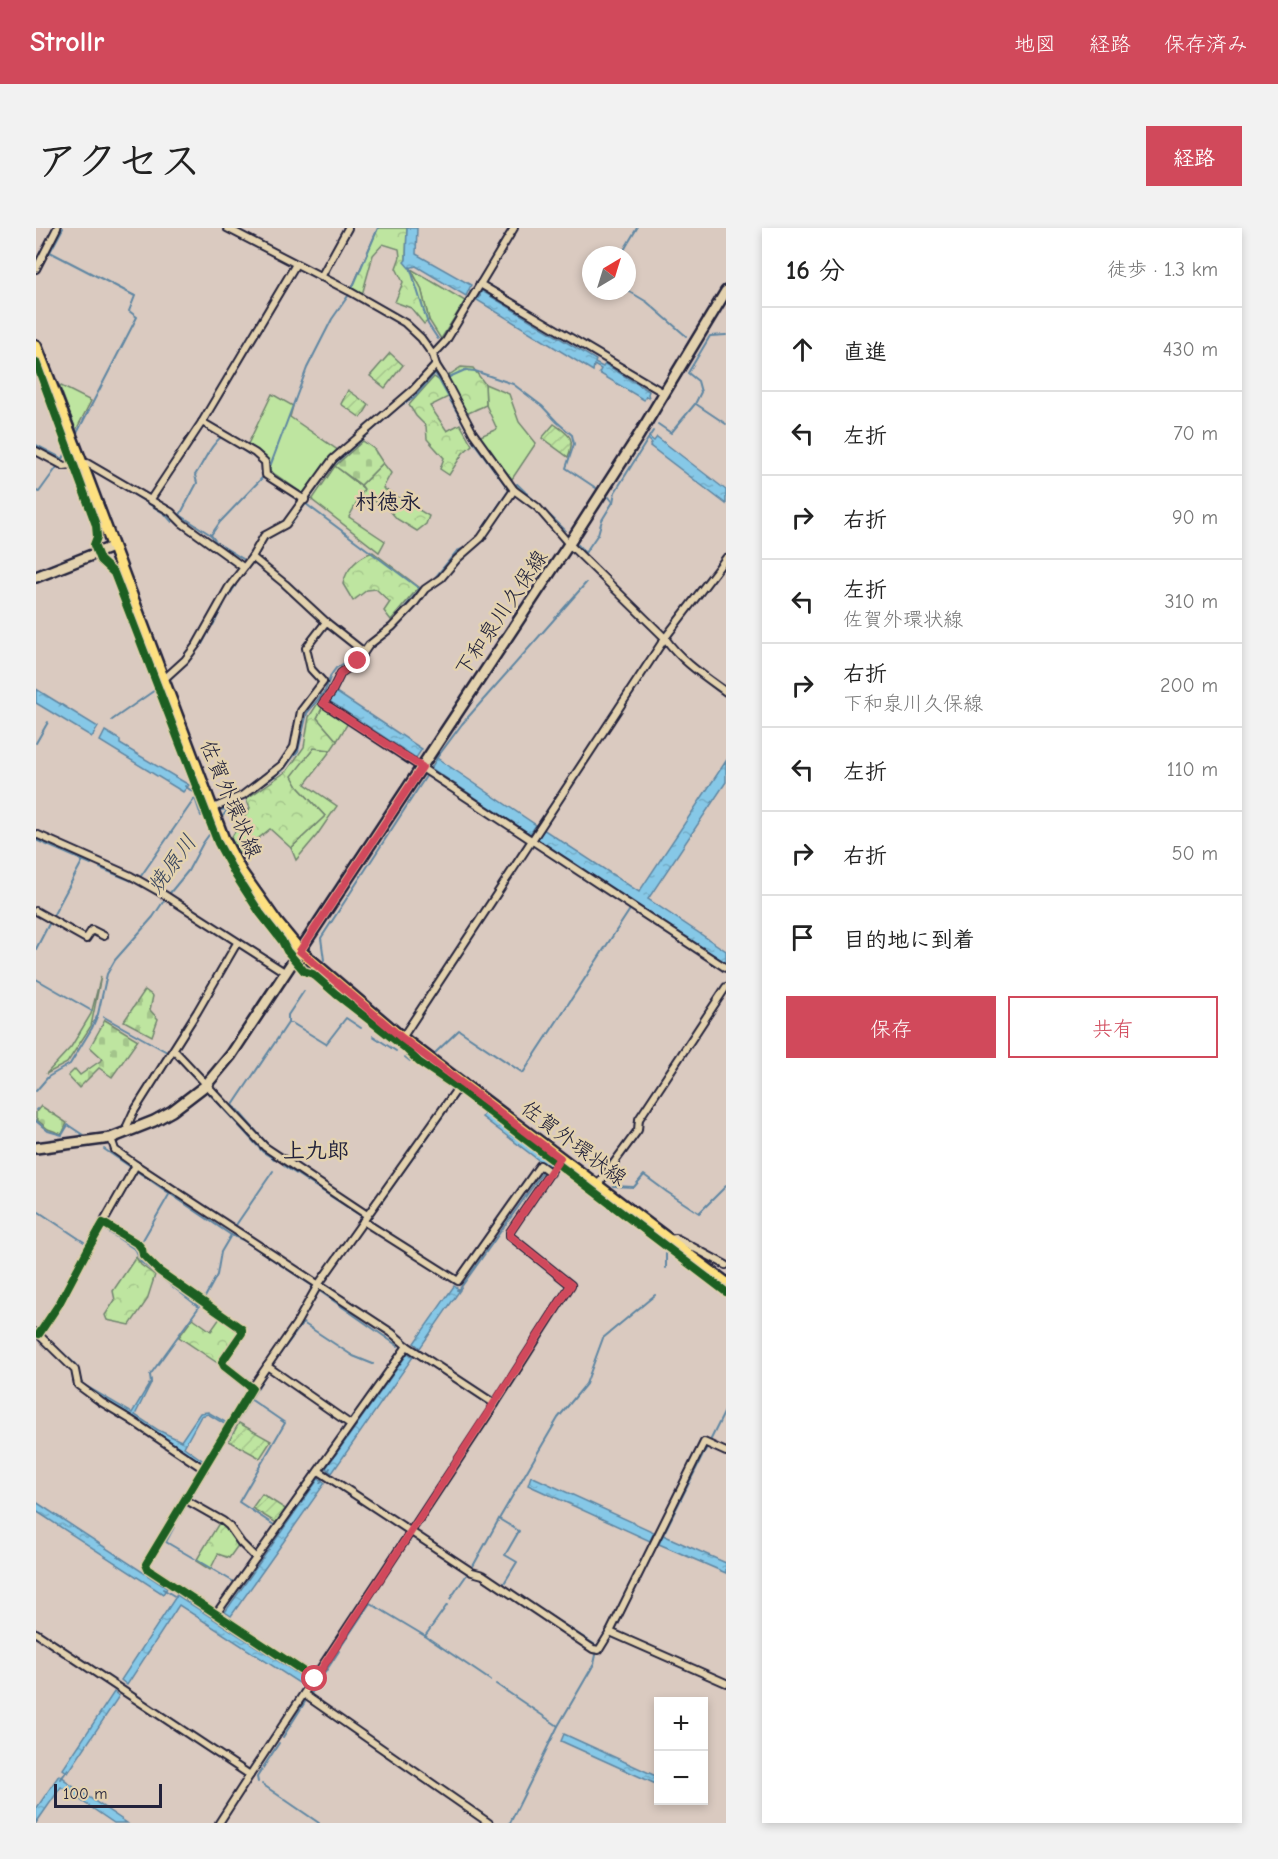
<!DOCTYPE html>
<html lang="ja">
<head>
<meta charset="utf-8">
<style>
  :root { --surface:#fff; --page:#f2f2f2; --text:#222; --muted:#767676; --line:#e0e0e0; --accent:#d1495b }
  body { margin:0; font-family:"Comic Neue","Klee One",sans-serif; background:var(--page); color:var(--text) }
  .controls { position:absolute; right:18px; bottom:18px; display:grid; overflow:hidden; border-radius:0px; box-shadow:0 3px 9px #0003 }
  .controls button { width:54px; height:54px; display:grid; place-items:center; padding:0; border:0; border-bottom:2px solid var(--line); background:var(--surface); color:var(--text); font:30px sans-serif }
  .compass { position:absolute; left:546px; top:18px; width:54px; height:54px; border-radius:50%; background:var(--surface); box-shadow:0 3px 9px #0003; rotate:38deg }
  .scale { position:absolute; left:18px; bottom:15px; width:108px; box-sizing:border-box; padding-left:6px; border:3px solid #22223b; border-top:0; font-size:16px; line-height:21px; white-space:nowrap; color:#22223b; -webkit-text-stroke:4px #e3d2af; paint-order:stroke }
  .stop { position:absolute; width:18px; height:18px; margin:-14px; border:4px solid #d1495b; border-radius:50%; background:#fff }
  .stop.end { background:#d1495b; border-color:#fff; box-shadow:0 2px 6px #0008 }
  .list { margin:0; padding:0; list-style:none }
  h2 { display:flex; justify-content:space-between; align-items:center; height:78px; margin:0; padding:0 24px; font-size:26px }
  h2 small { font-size:20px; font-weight:400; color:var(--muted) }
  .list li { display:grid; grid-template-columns:39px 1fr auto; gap:18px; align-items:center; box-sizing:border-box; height:84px; padding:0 24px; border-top:2px solid var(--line) }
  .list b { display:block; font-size:22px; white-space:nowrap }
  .list p { margin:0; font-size:20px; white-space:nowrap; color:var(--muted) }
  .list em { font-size:20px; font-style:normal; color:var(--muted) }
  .actions { display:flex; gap:12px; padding:18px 24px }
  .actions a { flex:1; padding:14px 0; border:2px solid var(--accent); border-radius:0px; text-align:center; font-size:21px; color:var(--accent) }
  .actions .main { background:var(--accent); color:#fff }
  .icon { flex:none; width:33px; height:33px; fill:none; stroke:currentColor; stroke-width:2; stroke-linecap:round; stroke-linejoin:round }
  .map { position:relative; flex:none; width:690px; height:1595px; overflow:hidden; border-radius:0px }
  header { display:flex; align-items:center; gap:36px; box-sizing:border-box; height:84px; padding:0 30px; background:var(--accent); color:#fff }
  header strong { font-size:28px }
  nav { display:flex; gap:33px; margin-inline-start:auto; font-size:21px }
  .intro { display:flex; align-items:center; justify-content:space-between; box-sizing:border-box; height:144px; padding:0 36px }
  h1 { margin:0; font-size:42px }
  .button { padding:15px 27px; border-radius:0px; background:var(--accent); color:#fff; font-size:21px; font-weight:700 }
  main { display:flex; gap:36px; padding:0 36px }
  aside { flex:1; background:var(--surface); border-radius:0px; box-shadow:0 3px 9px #0003 }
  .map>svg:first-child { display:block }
  .grass { fill:#bee5a0; stroke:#70846e; stroke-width:1.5 }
  .forest { fill:url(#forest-crowns); stroke:#70846e; stroke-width:1.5 }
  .cemetery { fill:url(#cemetery-stones); stroke:#70846e; stroke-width:1.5 }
  .garden { fill:url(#garden-furrows); stroke:#70846e; stroke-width:1.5 }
  .water { fill:url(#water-ripples); stroke:#5e86a2; stroke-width:1.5 }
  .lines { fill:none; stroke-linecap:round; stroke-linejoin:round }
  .stream { stroke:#5e86a2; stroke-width:2 }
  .street-casing { stroke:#22223b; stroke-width:10 }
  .secondary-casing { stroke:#22223b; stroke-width:14 }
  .primary-casing { stroke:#22223b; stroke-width:15 }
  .street { stroke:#e3d2af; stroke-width:6 }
  .secondary { stroke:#e3d2af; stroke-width:9 }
  .primary { stroke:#fde080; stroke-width:10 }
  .cycleway-casing { stroke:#e3d2af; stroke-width:11 }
  .cycleway { stroke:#1b5e20; stroke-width:8 }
  .route { stroke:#d1495b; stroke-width:8 }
  .labels { text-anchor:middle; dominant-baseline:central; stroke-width:5; stroke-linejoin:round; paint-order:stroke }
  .street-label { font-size:21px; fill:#22223b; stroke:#e3d2af }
  .neighbourhood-label { font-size:22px; font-weight:bold; fill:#22223b; stroke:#e3d2af }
  .water-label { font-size:22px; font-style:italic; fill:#36435d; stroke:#e3d2af }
</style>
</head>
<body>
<header>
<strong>Strollr</strong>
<nav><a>地図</a><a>経路</a><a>保存済み</a></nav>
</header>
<div class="intro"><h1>アクセス</h1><a class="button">経路</a></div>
<main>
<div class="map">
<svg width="690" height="1595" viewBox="0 0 690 1595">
  <defs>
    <pattern id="forest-crowns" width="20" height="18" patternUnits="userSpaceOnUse" patternTransform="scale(1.5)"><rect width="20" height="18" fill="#bee5a0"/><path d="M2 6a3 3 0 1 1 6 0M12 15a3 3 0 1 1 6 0" fill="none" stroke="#a3c48b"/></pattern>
    <pattern id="cemetery-stones" width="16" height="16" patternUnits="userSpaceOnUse" patternTransform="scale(1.5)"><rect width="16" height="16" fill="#bee5a0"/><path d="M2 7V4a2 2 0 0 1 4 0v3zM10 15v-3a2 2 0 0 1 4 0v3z" fill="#a3c48b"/></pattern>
    <pattern id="garden-furrows" width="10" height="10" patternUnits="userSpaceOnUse" patternTransform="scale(1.5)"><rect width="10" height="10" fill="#bee5a0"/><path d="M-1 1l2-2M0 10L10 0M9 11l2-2" fill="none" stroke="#a3c48b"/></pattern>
    <pattern id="water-ripples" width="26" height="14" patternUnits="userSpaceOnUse" patternTransform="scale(1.5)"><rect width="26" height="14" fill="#86c8e7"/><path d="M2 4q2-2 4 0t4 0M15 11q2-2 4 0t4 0" fill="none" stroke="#73acc7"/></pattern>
  </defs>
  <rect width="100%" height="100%" fill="#dacac0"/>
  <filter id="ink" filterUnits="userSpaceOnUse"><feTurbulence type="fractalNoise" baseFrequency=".0167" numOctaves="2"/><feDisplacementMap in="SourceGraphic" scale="12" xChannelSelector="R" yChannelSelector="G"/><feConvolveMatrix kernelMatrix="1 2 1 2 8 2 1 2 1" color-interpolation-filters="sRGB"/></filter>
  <g filter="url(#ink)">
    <g class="grass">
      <polygon points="375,41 429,73 405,111 393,92 385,60"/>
      <polygon points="449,156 473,166 483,194 500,215 476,251 442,209 461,201 450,177"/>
      <polygon points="23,157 55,173 40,202"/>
      <polygon points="236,166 257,178 254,189 303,223 269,267 233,242 230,229 212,216"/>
      <polygon points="299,238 328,261 313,289 349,313 343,324 276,272"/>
      <polygon points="287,478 312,495 301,513 281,490"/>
      <polygon points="278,520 295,522 269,556 301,578 281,607 260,632 255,620 289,588 262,559 255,548"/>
      <polygon points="65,748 55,798 31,835 10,846 35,819 55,786"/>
    </g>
    <g class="forest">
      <polygon points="342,0 371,0 370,32 385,60 393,92 388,96 375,80 359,74 367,54 360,40 364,29 363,21 347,16 337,27 326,67 316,60"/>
      <polygon points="425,139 437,140 449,156 450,177 428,187 418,166 394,178 411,203 424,196 436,217 427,225 413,247 404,241 408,230 391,211 390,198 380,188 373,177 398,149 404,153"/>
      <polygon points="347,235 355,245 347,260 393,288 390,296 381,303 361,291 348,276 324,269 328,261 325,257"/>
      <path d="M337,324L383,359L355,392L348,383L354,374L340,361L331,362L317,373L307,356C310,341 322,329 337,324Z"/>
      <polygon points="282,475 287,478 281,490 301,513 295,522 278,520 256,548 262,559 289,588 255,620 234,601 203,626 195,610 214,580 210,571 251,543 268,519 273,489"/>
      <polygon points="100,1029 105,1037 119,1047 111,1072 94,1097 71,1092 69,1087 79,1072 77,1063"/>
      <polygon points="157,1090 175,1103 184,1090 203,1104 183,1136 143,1109"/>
      <polygon points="183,1295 190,1300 203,1316 193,1330 182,1326 174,1342 160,1333"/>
    </g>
    <g class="cemetery">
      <polygon points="327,213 338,221 347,235 325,257 299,238"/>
      <polygon points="109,762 117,768 114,782 122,791 116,808 88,793"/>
      <polygon points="69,792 102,812 76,849 63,840 43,860 32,848 39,841 44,847 67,831 54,819"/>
      <polygon points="5,878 31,895 26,906 12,901 0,891 0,884"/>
    </g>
    <g class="garden">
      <polygon points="354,125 367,137 349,160 334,148"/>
      <polygon points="312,162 333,177 325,190 305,176"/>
      <path d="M518,196C533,207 540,209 532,229L506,210Z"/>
      <polygon points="203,1195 235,1213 224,1230 193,1213"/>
      <polygon points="226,1266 251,1282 242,1296 216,1280"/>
    </g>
    <g class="water">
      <polygon points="371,0 381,0 380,26 435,57 430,68 380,38 373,40 368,34 370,32"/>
      <polygon points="446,63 560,132 559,135 567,139 569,136 613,163 612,166 613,170 610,168 608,172 563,145 565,141 558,137 557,143 441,72"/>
      <polygon points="613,209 618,213 621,209 690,262 690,276 614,218 616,215 612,211"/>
      <polygon points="0,461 62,499 56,509 0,475"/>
      <polygon points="300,464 386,521 380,530 293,473"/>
      <polygon points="69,503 84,512 84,516 153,557 147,564 64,513"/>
      <polygon points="401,530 500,597 494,606 395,540"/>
      <polygon points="690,533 690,554 612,671 690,723 690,737 597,678 500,610 507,601 603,664"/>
      <polygon points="449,885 517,936 513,940 446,889"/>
      <polygon points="418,1058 424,1062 384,1120 378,1115"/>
      <polygon points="372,1125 377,1129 296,1245 290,1240"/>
      <polygon points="115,1153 115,1155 99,1187 122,1202 145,1213 164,1185 172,1184 191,1195 190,1197 172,1186 165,1188 148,1219 169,1234 166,1237 121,1205 61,1169 45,1155 96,1185"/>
      <polygon points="495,1248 618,1304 614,1313 492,1257"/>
      <polygon points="283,1250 289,1255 195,1388 189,1384"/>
      <polygon points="0,1274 131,1360 127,1366 0,1283"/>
      <polygon points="627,1307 690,1335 690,1345 623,1316"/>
      <polygon points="141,1367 270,1451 266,1457 143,1377 91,1457 85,1452"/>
      <polygon points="78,1464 83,1468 32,1545 27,1541"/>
      <polygon points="528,1506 622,1549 622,1557 525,1513"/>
      <polygon points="23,1547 29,1551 29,1553 91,1595 78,1595 25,1559 0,1595 0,1581"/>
    </g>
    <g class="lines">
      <g class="stream">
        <polyline points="27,0 14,24 99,68 93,83 101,89 41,205"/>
        <polyline points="585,27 601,0"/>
        <polyline points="374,39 392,96 402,111"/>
        <polyline points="316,61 342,0"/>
        <polyline points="433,62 444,68"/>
        <polyline points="591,62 611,74 650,108"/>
        <polyline points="411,150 429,142 439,143 477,156 506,178 521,194 536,207 538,216 530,240 560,260"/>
        <polyline points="660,176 690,196"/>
        <polyline points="622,196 635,205 659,176 665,164 662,153 652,145 674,108 690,107"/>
        <polyline points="613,209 617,203"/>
        <path d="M193,213L185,209C173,219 168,234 159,247L161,255L144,287L175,307L181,315L212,334"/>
        <polyline points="0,217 27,231 30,224"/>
        <polyline points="200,217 212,226"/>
        <polyline points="232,244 271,140 296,91 312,68"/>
        <polyline points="79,255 129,286 136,294"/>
        <polyline points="477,259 481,256 529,302"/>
        <polyline points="0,263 3,264 21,239"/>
        <polyline points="573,269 577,274"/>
        <polyline points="270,276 384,361"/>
        <polyline points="175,307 184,294 226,250"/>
        <polyline points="542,317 549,325 562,306 566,292 577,274 579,264 612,211"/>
        <polyline points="218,330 231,311 256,295 297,237 365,177 378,170 399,145 439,216 473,262 447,300 443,309"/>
        <polyline points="192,369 200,357"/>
        <polyline points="177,397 187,378"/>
        <polyline points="166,416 172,405"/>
        <polyline points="134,451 155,430"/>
        <polyline points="76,492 119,462"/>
        <polyline points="0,515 12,494"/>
        <polyline points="400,531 426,496 550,355"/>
        <polyline points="149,558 157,564"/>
        <polyline points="183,582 192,581"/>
        <polyline points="183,593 192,581 246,543 262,523 271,485 289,463 295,447 300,440 317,430 330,415 355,396 384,361 398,351 421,323 429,320"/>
        <polyline points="0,612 55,636"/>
        <polyline points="64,640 96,653"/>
        <polyline points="105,648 159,570 165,588"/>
        <polyline points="17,688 47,632"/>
        <polyline points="0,721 14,694"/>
        <polyline points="288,732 285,710 396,539"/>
        <polyline points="0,751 56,783"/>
        <polyline points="68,789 140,829 161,852"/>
        <polyline points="252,795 256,795 290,816 310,790 325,800"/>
        <polyline points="337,808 360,823"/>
        <polyline points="399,825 423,802 487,845 595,680"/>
        <polyline points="369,829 374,833"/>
        <polyline points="388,842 394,846"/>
        <polyline points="399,850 413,859 421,868 413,879"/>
        <polyline points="0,863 12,849 34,836 56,800 62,786 71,746 79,732 117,689 129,671 152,643 167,615 178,600"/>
        <polyline points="173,865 227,924 238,931"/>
        <polyline points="0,882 1,881"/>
        <polyline points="0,893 12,903 26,907 32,897 47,907"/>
        <polyline points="68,921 195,1007"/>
        <polyline points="238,921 234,919 197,877 252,795 252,787 268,763"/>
        <polyline points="248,938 325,988"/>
        <polyline points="577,958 598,959 608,947 631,964 663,985 690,958"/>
        <polyline points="342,979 409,885"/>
        <polyline points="3,984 48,1014"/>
        <polyline points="332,992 337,986"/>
        <polyline points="336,994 384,1025"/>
        <polyline points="200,997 237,943"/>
        <polyline points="104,1017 134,965"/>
        <polyline points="57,1019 68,1001 100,1022 105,1034 163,1079 114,1147 115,1155"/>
        <polyline points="661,1025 690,1040"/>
        <polyline points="630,1026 630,1040"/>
        <polyline points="421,1062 423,1062 509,941"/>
        <polyline points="168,1071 181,1047 185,1024 195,1007 207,1012 275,1057 362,1118"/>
        <polyline points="16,1115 40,1137 41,1141"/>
        <polyline points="214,1171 249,1195 203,1274 238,1297"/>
        <polyline points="675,1211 690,1181"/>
        <polyline points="181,1226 235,1138 267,1095 317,1128 337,1136"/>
        <polyline points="284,1255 294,1240"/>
        <polyline points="141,1293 172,1241 170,1237"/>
        <polyline points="138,1299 130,1314 198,1354"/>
        <polyline points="627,1307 670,1221"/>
        <polyline points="436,1340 463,1291"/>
        <polyline points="469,1358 467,1357 481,1334 469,1327 483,1303 463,1291 522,1190 550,1156 567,1110 619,1067"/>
        <polyline points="127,1361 140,1369"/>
        <polyline points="476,1363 561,1418"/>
        <polyline points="414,1371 432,1345"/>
        <polyline points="389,1408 454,1452"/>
        <polyline points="306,1417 334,1375 389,1408 411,1377"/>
        <polyline points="460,1456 522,1498"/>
        <polyline points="275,1466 303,1423"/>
        <polyline points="247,1509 269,1474"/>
        <polyline points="25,1551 32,1541"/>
        <polyline points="222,1554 221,1549 243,1515"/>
        <polyline points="226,1556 283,1595"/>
        <polyline points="474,1595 522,1498 558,1436 560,1427"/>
      </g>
      <defs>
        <g id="street">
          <polyline points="0,41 21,0"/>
          <polyline points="285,49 312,0"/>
          <polyline points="444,56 628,165"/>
          <polyline points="397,127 410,113 478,0"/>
          <path d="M400,137L407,148L437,205L478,262L501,279L533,316L629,410C645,433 668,448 690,464"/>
          <polyline points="166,194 219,225 229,234 230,247 269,272"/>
          <polyline points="0,223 28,238 51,235 135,284 146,295 207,339"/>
          <polyline points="478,262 445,310 421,331 405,350 389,361 377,377 356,399 333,417 322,433 305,445 295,465 287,475 690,740"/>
          <polyline points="115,271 166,194 260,36"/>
          <polyline points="216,329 249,356 290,394 328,424"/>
          <polyline points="127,452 149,432 161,416 193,359 216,329 228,308 250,296 297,231 377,162 400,137 397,127 385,110 369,95 313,63 191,0"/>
          <polyline points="175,581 207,567 246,537 258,519 265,483 287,454 275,441 270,420 290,394"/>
          <polyline points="0,606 95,648 127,666 250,745"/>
          <polyline points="0,683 50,711 56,702 68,708"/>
          <polyline points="366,810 629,410 690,330"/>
          <polyline points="138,822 229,919 331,987"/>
          <polyline points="93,904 91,898 97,885 161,784 201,715"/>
          <polyline points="75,910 79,922 100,937 356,1105 371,1118 180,1386"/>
          <polyline points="561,958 602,902 603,891 690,759"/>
          <polyline points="327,993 422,1053 504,937 515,945"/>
          <polyline points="67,995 100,937"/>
          <polyline points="632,1011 640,1010 690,1037"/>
          <polyline points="0,1104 39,1142 42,1157 65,1174 95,1192 168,1241"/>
          <polyline points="3,1106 23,1076 52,1021 67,995 102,1016 106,1021 107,1027 123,1043 206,1101 206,1105 186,1134 188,1138 216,1160 110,1336 112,1341 279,1451"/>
          <polyline points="371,1118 459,1176"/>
          <polyline points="231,1138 314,1196"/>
          <polyline points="216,1160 260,1096 282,1057 426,854"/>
          <polyline points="690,1224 668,1214 574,1404 690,1455"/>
          <polyline points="283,1243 436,1344 447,1347 557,1421 563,1422 574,1404"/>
          <polyline points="150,1272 187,1293 193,1298 205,1315 220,1330"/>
          <polyline points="0,1405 214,1547 183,1595"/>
          <polyline points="269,1467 453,1595"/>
          <polyline points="214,1547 459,1176 535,1057 474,1008 474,1004 524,930"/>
        </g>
        <g id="secondary">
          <polyline points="0,349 76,319"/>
          <polyline points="0,920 75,910 118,893 136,883 170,857 195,827 533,316 603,207 690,63"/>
        </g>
        <polyline id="primary" points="0,118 46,236 187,610 205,644 241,695 264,723 366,810 690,1055"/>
      </defs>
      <use href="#street" class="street-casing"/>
      <use href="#secondary" class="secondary-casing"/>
      <use href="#primary" class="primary-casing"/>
      <use href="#street" class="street"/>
      <use href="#secondary" class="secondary"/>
      <use href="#primary" class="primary"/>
      <defs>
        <g id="cycleway">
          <polyline points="0,134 60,297 61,309 58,317 64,332 78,345 182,615 200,648 224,685 246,713 251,723 268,743 277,746 300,766 368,819 383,834 422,860 690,1064"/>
          <polyline points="3,1106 23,1076 52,1021 67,995 102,1016 106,1021 107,1027 123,1043 206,1101 206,1105 186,1134 188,1138 216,1160 110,1336 112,1341 279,1451"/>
        </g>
      </defs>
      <use href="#cycleway" class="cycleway-casing"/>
      <use href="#cycleway" class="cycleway"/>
    </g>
  </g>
  <g class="lines" filter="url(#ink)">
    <polyline class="route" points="279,1451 535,1057 474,1008 474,1004 524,930 366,810 264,723 386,539 287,475 295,465 305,445 322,433"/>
  </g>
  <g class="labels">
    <g class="street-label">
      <text transform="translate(465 385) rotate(-56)">下和泉川久保線</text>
      <text transform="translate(195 571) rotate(67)">佐賀外環状線</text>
      <text transform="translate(538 915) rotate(37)">佐賀外環状線</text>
    </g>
    <g class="neighbourhood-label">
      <text x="352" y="274">村徳永</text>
      <text x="280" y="923">上九郎</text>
    </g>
    <g class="water-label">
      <text transform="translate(136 636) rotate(-54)">焼原川</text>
    </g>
  </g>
</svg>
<div class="controls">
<button>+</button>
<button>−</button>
</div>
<svg class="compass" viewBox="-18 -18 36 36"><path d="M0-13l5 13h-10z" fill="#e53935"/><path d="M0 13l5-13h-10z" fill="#767676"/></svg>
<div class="scale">100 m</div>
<div class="stop" style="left:279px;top:1451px"></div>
<div class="stop end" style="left:322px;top:433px"></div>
</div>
<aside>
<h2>16 分<small>徒歩 · 1.3 km</small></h2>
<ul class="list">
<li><svg class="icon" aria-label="ahead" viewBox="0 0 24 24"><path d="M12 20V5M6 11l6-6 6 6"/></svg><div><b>直進</b></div><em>430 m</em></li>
<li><svg class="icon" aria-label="left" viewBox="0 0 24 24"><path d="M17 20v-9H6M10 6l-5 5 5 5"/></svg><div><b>左折</b></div><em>70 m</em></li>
<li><svg class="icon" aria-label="right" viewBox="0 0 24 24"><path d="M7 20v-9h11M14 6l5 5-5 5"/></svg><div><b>右折</b></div><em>90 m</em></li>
<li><svg class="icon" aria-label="left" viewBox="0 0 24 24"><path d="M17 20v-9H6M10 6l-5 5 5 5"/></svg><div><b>左折</b><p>佐賀外環状線</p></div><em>310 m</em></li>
<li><svg class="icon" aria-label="right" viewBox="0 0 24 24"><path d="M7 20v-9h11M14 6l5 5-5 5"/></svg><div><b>右折</b><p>下和泉川久保線</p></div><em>200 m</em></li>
<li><svg class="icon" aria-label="left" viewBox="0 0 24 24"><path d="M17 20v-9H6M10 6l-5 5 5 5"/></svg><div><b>左折</b></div><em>110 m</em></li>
<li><svg class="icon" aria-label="right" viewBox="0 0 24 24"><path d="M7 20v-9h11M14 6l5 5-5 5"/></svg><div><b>右折</b></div><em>50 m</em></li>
<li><svg class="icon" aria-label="arrive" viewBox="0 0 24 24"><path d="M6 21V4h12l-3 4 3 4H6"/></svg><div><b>目的地に到着</b></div></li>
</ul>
<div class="actions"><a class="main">保存</a><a>共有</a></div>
</aside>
</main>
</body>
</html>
